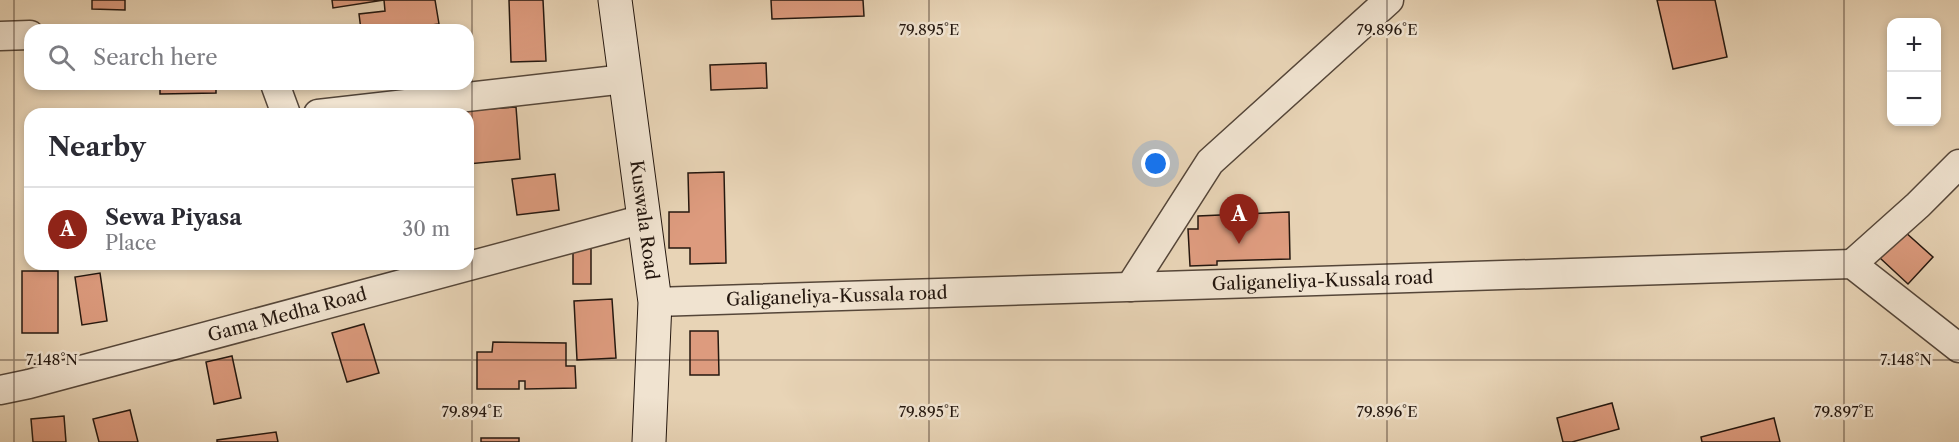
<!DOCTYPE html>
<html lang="en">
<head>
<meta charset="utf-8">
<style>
  :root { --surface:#fff; --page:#f2f2f3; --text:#2b2b33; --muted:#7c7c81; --line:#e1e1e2; --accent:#8f2418 }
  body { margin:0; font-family:"Libre Caslon Text",serif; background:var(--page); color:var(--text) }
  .controls { position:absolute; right:18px; top:18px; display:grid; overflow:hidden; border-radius:12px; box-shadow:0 3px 9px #0003 }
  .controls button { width:54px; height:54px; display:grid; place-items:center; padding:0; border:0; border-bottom:2px solid var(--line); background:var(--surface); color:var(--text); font:30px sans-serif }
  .you { position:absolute; left:1156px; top:164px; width:21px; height:21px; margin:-15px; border:4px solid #fff; border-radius:50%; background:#1a73e8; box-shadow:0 0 0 9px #1a73e833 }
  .badge { display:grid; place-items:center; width:39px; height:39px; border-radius:50%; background:var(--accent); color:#fff; font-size:20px; font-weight:700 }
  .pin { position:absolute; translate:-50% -50px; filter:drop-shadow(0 2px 3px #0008) }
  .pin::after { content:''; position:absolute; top:32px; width:21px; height:18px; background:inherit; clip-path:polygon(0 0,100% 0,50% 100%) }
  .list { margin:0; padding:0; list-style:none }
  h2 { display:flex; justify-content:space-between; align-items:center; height:78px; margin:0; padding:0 24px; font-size:26px }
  h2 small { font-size:20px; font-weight:400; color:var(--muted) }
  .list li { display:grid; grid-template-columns:39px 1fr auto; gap:18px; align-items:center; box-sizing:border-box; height:84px; padding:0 24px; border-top:2px solid var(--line) }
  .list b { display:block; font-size:22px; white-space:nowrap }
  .list p { margin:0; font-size:20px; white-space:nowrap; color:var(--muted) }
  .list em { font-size:20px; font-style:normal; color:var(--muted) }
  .icon { flex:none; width:33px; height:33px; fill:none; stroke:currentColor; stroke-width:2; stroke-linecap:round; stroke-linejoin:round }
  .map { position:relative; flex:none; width:1959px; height:442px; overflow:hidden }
  .search { position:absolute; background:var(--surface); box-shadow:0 3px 9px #0003; left:24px; top:24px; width:450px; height:66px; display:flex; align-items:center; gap:15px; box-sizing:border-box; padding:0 21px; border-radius:18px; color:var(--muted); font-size:22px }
  .panel { position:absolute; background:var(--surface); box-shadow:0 3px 9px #0003; left:24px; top:108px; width:450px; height:162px; border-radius:18px }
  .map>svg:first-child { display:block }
  .building { fill:#dd9b7e; stroke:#24170f; stroke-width:1.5 }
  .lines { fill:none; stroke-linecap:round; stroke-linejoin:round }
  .street-casing { stroke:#554639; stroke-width:31 }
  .secondary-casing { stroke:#24170f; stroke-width:35 }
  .street { stroke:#f0e3d0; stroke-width:28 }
  .secondary { stroke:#f0e3d0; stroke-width:33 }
  .ticks { fill:none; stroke:#24170f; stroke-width:1.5; stroke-opacity:0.45 }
  .labels { text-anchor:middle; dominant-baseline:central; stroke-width:5; stroke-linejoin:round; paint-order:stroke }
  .street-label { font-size:18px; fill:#24170f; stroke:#f0e3d0 }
  .ticks-label { font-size:15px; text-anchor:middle; fill:#24170f; stroke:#f0e3d0; stroke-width:5; stroke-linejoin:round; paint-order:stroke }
</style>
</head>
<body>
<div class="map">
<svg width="1959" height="442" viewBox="0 0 1959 442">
  <rect width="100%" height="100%" fill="#e8d4b6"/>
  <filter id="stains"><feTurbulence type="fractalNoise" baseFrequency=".00333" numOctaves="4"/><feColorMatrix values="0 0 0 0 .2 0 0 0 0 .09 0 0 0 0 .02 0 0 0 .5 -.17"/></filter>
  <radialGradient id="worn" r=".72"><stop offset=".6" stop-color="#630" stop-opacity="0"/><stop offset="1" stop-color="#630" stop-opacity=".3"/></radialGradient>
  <g class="building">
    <polygon points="92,0 125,0 125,10 92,9"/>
    <polygon points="332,0 435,0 439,24 394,30 361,30 359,14 385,11 384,0 333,8"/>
    <polygon points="509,0 543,0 546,61 511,62"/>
    <polygon points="771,0 863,0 864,16 772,19"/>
    <polygon points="1657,0 1715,0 1727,57 1673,69"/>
    <polygon points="766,63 767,88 711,90 710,65"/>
    <polygon points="160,84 216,84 216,93 160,94"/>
    <polygon points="516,107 520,159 468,164 468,114 444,114 444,112"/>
    <polygon points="724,172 726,263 690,264 690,248 669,248 669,212 689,212 688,173"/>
    <polygon points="555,174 559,210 517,215 512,179"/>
    <polygon points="1289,212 1290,259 1217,261 1217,265 1190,266 1188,229 1198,229 1198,216"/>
    <polygon points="1904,231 1933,257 1908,284 1880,258"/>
    <rect x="573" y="248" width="18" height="36"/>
    <rect x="22" y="271" width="36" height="62"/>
    <polygon points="100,273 107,321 82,325 75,277"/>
    <polygon points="612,299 616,358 577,360 574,301"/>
    <polygon points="364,324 379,373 347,382 332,333"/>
    <polygon points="690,331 718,331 719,375 690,375"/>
    <polygon points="493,342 566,343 566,366 575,366 576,388 525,389 525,381 519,381 519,389 477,389 477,352 492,352"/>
    <polygon points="232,356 241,398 214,404 206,362"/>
    <polygon points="1612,403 1619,429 1572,442 1563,442 1557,418"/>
    <polygon points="130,410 138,442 99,442 93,419"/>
    <polygon points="64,416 66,442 33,442 31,419"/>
    <polygon points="1774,418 1780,442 1702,442 1701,437"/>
    <polygon points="276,432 278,442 217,442 217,440"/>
    <rect x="481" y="438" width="38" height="4"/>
  </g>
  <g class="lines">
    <defs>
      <g id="street">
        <polyline points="0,36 30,35"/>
        <polyline points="275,84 286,114"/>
        <polyline points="318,114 625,79"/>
        <polyline points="1852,264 1918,205 1959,164"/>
        <polyline points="1130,287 1210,162 1389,0"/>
        <path id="s1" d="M655,302L1852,264L1959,348"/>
        <path id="s2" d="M0,390L29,384L644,219"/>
      </g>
      <g id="secondary">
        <path id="s3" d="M615,0L655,302L649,442"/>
      </g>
    </defs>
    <use href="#street" class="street-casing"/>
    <use href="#secondary" class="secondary-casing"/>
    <use href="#street" class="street"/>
    <use href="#secondary" class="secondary"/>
  </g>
  <path class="ticks" d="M14,0V442M472,0V442M929,0V442M1387,0V442M1844,0V442M0,360H1959"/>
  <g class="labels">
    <g class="street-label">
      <text stroke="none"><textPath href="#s3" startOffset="222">Kuswala Road</textPath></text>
      <text stroke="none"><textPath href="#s1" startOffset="668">Galiganeliya-Kussala road</textPath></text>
      <text stroke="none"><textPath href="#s1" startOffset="182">Galiganeliya-Kussala road</textPath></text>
      <text stroke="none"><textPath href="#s2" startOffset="297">Gama Medha Road</textPath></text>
    </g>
  </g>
  <g class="ticks-label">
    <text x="929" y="35">79.895°E</text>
    <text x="1387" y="35">79.896°E</text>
    <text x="52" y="365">7.148°N</text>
    <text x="1906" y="365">7.148°N</text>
    <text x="472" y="417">79.894°E</text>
    <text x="929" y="417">79.895°E</text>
    <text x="1387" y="417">79.896°E</text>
    <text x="1844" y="417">79.897°E</text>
  </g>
  <rect width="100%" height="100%" filter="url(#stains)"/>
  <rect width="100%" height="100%" fill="url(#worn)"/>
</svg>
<div class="controls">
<button>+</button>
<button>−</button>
</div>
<div class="you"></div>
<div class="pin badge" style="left:1239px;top:244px">A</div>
<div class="search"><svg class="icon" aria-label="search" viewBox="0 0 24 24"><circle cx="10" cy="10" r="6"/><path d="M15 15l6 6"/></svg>Search here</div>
<section class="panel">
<h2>Nearby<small></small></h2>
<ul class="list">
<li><span class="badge">A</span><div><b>Sewa Piyasa</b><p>Place</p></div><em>30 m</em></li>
</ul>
</section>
</div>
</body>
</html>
